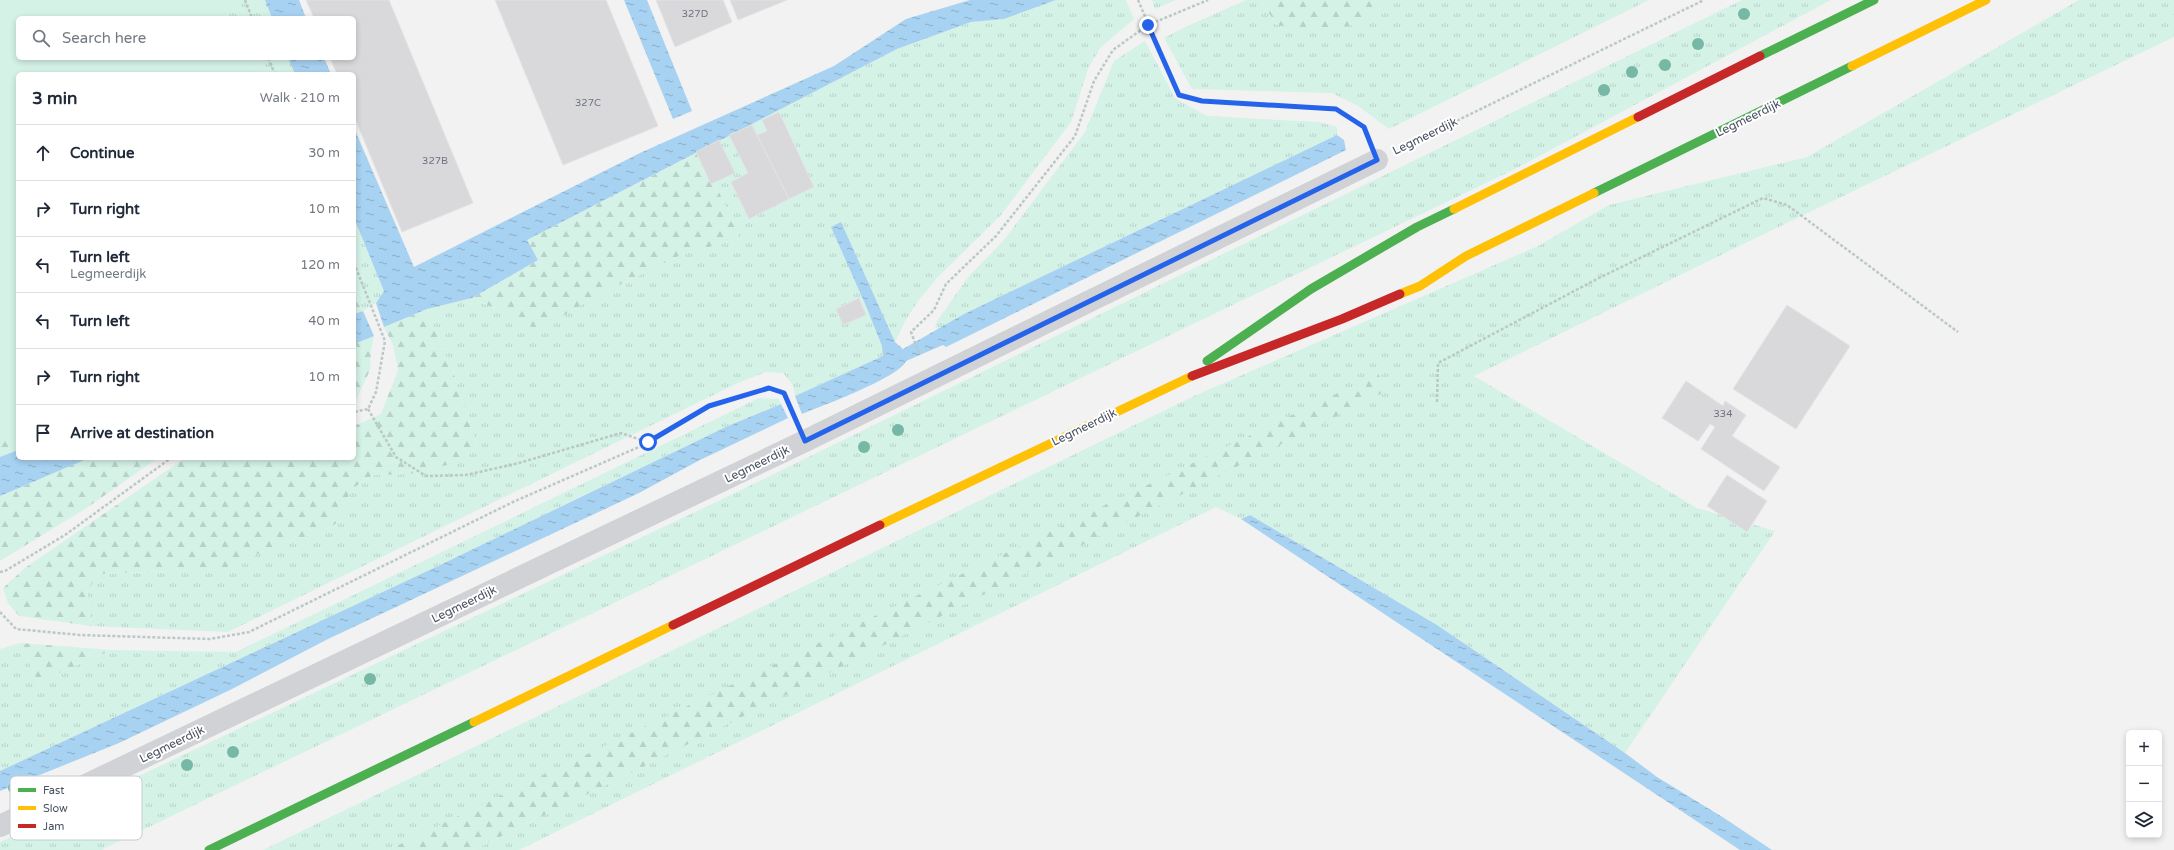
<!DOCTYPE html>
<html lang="en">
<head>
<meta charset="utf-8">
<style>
  :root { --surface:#fff; --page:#f6f6f7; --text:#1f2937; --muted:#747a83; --line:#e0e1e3 }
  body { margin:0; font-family:"Varela Round",sans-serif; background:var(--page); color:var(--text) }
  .controls { position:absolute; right:12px; bottom:12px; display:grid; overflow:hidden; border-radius:6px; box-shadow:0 2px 6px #0003 }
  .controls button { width:36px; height:36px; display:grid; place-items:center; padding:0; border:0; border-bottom:1px solid var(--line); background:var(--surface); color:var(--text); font:20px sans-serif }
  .stop { position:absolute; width:12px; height:12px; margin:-9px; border:3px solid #2563eb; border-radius:50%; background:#fff }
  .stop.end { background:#2563eb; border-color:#fff; box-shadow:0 1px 4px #0008 }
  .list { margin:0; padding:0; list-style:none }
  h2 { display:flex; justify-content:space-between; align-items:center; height:52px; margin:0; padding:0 16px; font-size:17px }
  h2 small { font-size:13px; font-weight:400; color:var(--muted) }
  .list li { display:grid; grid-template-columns:26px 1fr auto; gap:12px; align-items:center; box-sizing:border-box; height:56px; padding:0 16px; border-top:1px solid var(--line) }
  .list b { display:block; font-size:15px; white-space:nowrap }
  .list p { margin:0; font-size:13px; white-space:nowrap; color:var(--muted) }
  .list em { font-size:13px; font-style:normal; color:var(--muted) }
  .icon { flex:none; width:22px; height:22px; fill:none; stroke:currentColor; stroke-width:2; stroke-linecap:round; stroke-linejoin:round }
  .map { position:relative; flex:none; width:2174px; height:850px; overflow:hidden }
  .search { position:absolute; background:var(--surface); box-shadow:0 2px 6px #0003; left:16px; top:16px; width:340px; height:44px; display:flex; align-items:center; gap:10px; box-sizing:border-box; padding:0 14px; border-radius:6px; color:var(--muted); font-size:15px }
  .panel { position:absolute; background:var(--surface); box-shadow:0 2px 6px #0003; left:16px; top:72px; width:340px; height:388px; border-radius:6px }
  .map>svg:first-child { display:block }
  .grass { fill:url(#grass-tufts) }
  .forest { fill:url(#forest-firs) }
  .green { fill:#d5f2e7 }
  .water { fill:url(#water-ripples) }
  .building { fill:#d9d9dc; stroke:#e3e3e4 }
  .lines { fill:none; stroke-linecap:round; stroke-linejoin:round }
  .path { stroke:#bbc8c7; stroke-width:2.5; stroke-dasharray:3 2; stroke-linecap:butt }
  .street { stroke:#d0d2d5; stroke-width:22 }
  .fast { stroke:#4caf50; stroke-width:9 }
  .slow { stroke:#ffc107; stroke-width:9 }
  .jam { stroke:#c62828; stroke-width:9 }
  .tree { fill:#77b7a5 }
  .route { stroke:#2563eb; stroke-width:5 }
  .labels { text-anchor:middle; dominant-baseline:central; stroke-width:4; stroke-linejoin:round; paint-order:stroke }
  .number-label { font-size:10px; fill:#6d7380 }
  .street-label { font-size:12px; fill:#474f5f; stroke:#fff }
  .key { fill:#fff; stroke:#c8cacf; stroke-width:1 }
  .key-label { font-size:11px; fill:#474f5f }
</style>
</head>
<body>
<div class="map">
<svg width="2174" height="850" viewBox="0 0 2174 850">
  <defs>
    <pattern id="grass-tufts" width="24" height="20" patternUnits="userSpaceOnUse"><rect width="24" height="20" fill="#d5f2e7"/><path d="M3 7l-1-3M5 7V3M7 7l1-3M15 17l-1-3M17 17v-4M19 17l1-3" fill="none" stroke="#b8d1c9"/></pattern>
    <pattern id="forest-firs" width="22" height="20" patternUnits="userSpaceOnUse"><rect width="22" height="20" fill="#d5f2e7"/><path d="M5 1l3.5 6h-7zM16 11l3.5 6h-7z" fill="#b8d1c9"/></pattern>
    <pattern id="water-ripples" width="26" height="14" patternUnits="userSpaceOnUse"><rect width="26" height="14" fill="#a8d2f1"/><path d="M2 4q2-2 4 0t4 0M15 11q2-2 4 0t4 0" fill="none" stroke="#8badc6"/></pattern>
  </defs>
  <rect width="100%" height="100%" fill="#f2f2f2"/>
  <g class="grass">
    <polygon points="211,0 265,0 272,18 218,18"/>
    <polygon points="1056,0 1126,0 1134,19 1100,48 1088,69 1071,122 1001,215 937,278 916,304 905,321 890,353 795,396 793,385 783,373 766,372 738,383 228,632 91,626 87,592 98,574 225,569 289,540 318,534 342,520 350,490 373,475 409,474 478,449 456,380 427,309 472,298 489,306 500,309 532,327 542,328 592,298 681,255 740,238 719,192 704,173 696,152 897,49 971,22 1004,19"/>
    <polygon points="1152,0 1176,0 1155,9"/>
    <polygon points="1246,0 1260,0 1277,25 1379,10 1384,0 1649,0 1389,129 1358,106 1332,93 1192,89 1164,38 1183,28"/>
    <polygon points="1742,0 1831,0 1517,168 101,850 0,850 0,842 735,493"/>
    <polygon points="2079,0 2174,0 2174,37 1766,233 1474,376 1697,508 1775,531 1625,753 1437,625 1250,515 1241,519 1216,507 519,850 473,850 649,764 413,839 388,850 263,850 1192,397 1538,246 1609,205 1807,157"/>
    <polygon points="1145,41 1175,98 1207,116 1319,122 1337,127 1337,135 964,314 939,330 935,327 937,321 969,276 1004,240 1085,132 1114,61"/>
    <polygon points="235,58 288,58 295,74 241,74"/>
    <polygon points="354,218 384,291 376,303 363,311 354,298"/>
    <polygon points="759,398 779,399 781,404 728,426 436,567 0,771 0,649 20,643 38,682 112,650 236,652"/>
  </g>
  <g class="forest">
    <polygon points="1260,0 1384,0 1379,10 1354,25 1312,32 1277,25"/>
    <polygon points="696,152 704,173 719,192 740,238 681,255 592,298 542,329 532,327 500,309 489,306 472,298 538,260 527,240 681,161"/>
    <polygon points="354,298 363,311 354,314"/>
    <polygon points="427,309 456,380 478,449 447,465 409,474 373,475 350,490 342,520 318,534 289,540 225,569 98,574 87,592 91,626 19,616 8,603 3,588 25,568 185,458 354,458 354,426 381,414 398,370 393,345 384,327"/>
    <polygon points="374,336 371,351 370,370 357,398 354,399 354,344"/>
    <polygon points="1378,374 1388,390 649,764 473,850 388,850"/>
    <polygon points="18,405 18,450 0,457 0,412"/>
    <polygon points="89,458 158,458 88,507 0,561 0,496"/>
    <polygon points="20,643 112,650 38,682"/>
  </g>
  <polygon class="green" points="0,0 223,0 230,18 18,18 18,58 246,58 252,74 18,74 18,436 0,443"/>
  <g class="water">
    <polygon points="265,0 299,0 306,18 272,18"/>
    <polygon points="624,0 647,0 692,111 673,119"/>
    <polygon points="970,0 1056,0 1004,19 971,22 897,49 527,240 538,260 472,298 427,309 384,327 376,303 384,291 354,218 354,128 414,267 640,153 834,66 906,19"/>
    <polygon points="288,58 324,58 331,74 295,74"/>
    <path d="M1337,135L1344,140L1346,150L946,347L943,345L906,361C900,377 822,406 802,414L795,396L883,356L882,346L866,306L831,227L841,222L895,342L903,349L964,314Z"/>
    <polygon points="363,311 374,336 354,344 354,314"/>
    <polygon points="781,404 788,418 698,461 639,493 328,639 232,689 119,743 0,791 0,771 436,567 728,426"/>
    <polygon points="18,450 18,458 89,458 0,496 0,457"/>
    <polygon points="1250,515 1437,625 1625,753 1657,777 1724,818 1772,850 1740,850 1241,519"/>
  </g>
  <g class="building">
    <polygon points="306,0 389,0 473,203 402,232 354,116 354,74 337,74 330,58 354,58 354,18 314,18"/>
    <polygon points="495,0 606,0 658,126 563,165"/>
    <polygon points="656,0 723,0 732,22 675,47"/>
    <polygon points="730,0 787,0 738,20"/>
    <polygon points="779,112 814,187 789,199 757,135 767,131 762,120"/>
    <polygon points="752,125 789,199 749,219 731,182 748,173 729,135"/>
    <polygon points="719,140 735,173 711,184 696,152"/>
    <polygon points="859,298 866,315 843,325 836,309"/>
    <polygon points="1787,305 1850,346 1796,429 1733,389"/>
    <polygon points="1686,381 1723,406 1725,401 1746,415 1732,436 1780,467 1764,491 1701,449 1715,427 1710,424 1698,441 1662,418"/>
    <polygon points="1727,475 1767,501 1747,532 1707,506"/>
  </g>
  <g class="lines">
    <g class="path">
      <polyline points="245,0 252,18"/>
      <polyline points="1138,0 1179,95 1202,101 1336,109 1364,127 1367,133"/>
      <polyline points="268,58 275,74"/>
      <polyline points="1403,147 1704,0"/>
      <polyline points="354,263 385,341 376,392 368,409 354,412"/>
      <polyline points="919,353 911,332 934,310 946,284 996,236 1075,136 1094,81 1113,50 1148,25 1208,0"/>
      <polyline points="1437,402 1438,363 1597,279 1763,198 1787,205 1958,332"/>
      <polyline points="368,409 396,457 426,476 466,475 519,463 621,433 647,442"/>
      <polyline points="0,572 5,571 65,535 171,458"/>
      <polyline points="0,612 16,629 80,635 210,639 249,632 515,501 648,443 709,406 769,388 784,393 793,414"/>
    </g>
    <polyline class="street" points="0,826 805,441 1377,160"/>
    <g class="fast">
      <polyline points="1760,56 1874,0"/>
      <polyline points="1594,193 1852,66"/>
      <polyline points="1207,361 1311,289 1417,227 1454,209"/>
      <polyline points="209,850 474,722"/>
    </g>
    <g class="slow">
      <polyline points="1852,66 1986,0"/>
      <polyline points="1454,209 1638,117"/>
      <polyline points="1400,294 1420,286 1466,256 1594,193"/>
      <polyline points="880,525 1192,376"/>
      <polyline points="474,722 673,625"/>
    </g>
    <g class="jam">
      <polyline points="1638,117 1760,56"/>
      <polyline points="1192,376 1342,319 1400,294"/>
      <polyline points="673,625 880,525"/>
    </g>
  </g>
  <g class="tree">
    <circle cx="1744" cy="14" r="6"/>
    <circle cx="1698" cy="44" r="6"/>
    <circle cx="1665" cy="65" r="6"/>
    <circle cx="1632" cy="72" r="6"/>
    <circle cx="1604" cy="90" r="6"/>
    <circle cx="898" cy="430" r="6"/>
    <circle cx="864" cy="447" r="6"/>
    <circle cx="370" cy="679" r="6"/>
    <circle cx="233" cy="752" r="6"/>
    <circle cx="187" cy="765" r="6"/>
    <circle cx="14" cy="788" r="6"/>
  </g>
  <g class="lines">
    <polyline class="route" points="648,442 709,406 769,388 784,393 805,441 1377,160 1364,127 1336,109 1202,101 1179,95 1148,25"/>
  </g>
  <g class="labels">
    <g class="number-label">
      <text x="695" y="14">327D</text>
      <text x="588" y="103">327C</text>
      <text x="435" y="161">327B</text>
      <text x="1723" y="414">334</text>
    </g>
    <g class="street-label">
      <text transform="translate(1748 118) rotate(-26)">Legmeerdijk</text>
      <text transform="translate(1425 136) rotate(-26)">Legmeerdijk</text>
      <text transform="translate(1084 427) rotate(-26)">Legmeerdijk</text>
      <text transform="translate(757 464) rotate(-26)">Legmeerdijk</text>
      <text transform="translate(464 604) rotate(-26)">Legmeerdijk</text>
      <text transform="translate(172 744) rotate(-26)">Legmeerdijk</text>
    </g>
  </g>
  <rect x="10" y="776" width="132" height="64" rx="6" class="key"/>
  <rect x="18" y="788" width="18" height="4" fill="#4caf50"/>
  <rect x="18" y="806" width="18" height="4" fill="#ffc107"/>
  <rect x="18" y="824" width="18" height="4" fill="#c62828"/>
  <g class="key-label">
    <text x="43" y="794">Fast</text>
    <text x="43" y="812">Slow</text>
    <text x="43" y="830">Jam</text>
  </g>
</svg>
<div class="controls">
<button>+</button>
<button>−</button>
<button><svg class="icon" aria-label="layers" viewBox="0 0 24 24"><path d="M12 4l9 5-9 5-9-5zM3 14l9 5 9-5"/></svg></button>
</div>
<div class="stop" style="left:648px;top:442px"></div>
<div class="stop end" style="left:1148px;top:25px"></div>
<div class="search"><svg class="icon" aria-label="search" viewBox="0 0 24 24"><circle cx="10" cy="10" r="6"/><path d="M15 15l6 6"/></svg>Search here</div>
<section class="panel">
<h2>3 min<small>Walk · 210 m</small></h2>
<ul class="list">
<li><svg class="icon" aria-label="ahead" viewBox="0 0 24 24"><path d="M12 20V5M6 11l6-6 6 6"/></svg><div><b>Continue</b></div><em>30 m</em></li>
<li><svg class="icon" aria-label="right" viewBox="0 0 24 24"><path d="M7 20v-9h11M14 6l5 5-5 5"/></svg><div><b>Turn right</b></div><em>10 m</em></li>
<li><svg class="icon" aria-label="left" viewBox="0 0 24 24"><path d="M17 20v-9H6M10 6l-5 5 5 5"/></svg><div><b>Turn left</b><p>Legmeerdijk</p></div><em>120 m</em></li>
<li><svg class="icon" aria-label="left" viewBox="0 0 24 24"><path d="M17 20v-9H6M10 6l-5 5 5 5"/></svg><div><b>Turn left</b></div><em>40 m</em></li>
<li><svg class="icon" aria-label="right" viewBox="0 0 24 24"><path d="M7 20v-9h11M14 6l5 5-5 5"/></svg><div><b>Turn right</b></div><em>10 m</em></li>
<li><svg class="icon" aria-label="arrive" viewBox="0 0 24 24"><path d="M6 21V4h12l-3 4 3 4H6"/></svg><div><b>Arrive at destination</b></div></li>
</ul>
</section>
</div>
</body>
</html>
